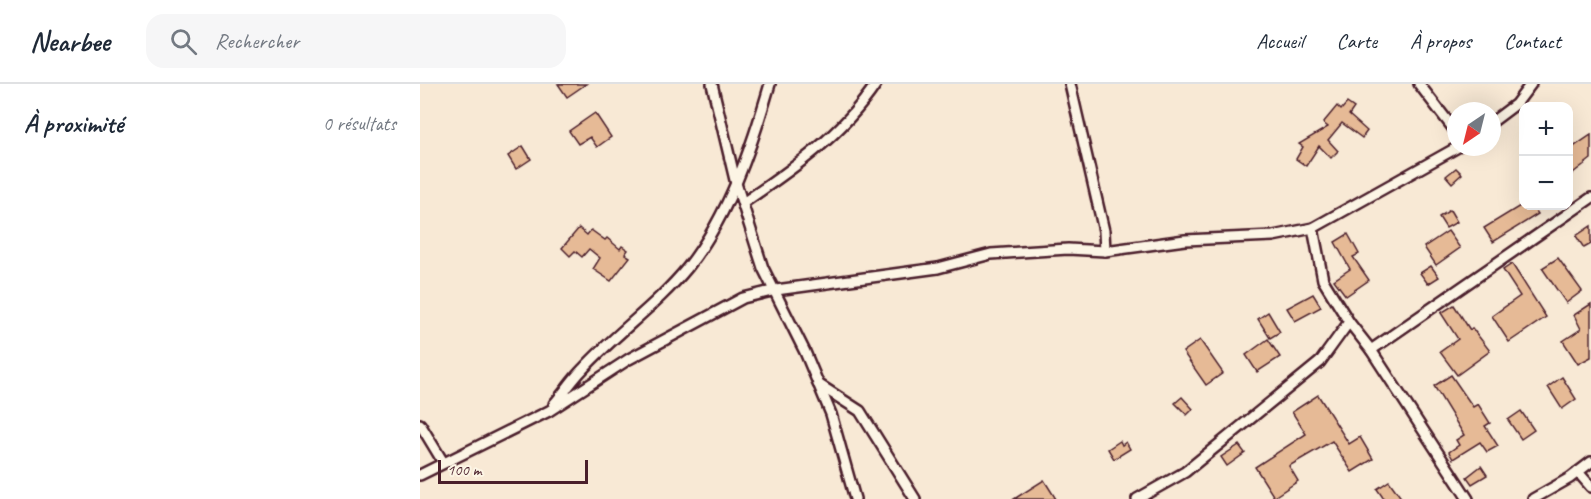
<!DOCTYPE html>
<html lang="fr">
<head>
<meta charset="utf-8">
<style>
  :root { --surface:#fff; --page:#f6f6f7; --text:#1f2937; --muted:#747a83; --line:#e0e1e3 }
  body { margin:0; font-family:Caveat,sans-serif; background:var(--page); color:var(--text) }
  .controls { position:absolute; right:18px; top:18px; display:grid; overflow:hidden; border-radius:12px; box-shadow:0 6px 24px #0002 }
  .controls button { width:54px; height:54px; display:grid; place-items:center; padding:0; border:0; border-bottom:2px solid var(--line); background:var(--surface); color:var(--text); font:30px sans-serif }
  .compass { position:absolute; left:1027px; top:18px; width:54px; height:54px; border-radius:50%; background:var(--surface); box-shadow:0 6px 24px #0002; rotate:215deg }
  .scale { position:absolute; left:18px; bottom:15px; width:150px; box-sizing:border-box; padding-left:6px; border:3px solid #4a1f2b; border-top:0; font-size:16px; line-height:21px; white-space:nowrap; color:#4a1f2b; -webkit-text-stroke:4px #fcf5e5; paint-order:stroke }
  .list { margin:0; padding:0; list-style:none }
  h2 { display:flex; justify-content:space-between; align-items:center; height:78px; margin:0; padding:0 24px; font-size:26px }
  h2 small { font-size:20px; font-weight:400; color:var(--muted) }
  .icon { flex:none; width:33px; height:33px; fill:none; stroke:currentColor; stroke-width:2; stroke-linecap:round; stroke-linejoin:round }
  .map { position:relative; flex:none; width:1171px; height:415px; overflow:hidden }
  header { display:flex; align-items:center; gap:36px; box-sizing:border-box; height:84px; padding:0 30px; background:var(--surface); border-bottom:2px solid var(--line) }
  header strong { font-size:28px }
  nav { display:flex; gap:33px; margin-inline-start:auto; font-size:21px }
  .search { width:420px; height:54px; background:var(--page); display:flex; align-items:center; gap:15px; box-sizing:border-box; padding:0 21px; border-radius:18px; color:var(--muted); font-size:22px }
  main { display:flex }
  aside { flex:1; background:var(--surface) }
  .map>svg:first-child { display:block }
  .building { fill:#e6ba96; stroke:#4a1f2b; stroke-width:1.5 }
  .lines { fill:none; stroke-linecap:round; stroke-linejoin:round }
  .minor-casing { stroke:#4a1f2b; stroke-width:14 }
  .minor { stroke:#fcf5e5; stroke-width:9 }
</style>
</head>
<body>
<header>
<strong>Nearbee</strong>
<div class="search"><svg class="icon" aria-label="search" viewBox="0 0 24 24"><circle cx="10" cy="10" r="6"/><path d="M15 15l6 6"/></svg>Rechercher</div>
<nav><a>Accueil</a><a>Carte</a><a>À propos</a><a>Contact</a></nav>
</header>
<main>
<aside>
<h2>À proximité<small>0 résultats</small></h2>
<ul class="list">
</ul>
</aside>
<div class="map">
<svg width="1171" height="415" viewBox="0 0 1171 415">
  <rect width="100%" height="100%" fill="#f8e9d5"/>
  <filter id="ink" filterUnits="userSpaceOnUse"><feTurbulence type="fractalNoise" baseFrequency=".0167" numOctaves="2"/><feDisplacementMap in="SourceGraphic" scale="12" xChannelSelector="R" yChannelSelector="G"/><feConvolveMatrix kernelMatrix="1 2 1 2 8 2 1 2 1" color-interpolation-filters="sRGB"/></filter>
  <g filter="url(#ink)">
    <g class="building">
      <polygon points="138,0 166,0 147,13"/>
      <polygon points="927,19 934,24 929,31 947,47 942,54 922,39 908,56 918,67 911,74 899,62 886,82 876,75 883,63 879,60 908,43 903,39 908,33 917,22 921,26"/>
      <polygon points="175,29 191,53 177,63 170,53 158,60 149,47"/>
      <polygon points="1171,51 1171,75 1149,92 1149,66"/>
      <polygon points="103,62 111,75 96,85 88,72"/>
      <polygon points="1036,84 1042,90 1032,99 1026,92"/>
      <polygon points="1100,122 1113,122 1118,130 1073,158 1064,144"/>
      <polygon points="1030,126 1037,138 1026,144 1019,133"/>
      <polygon points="1171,142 1171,160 1164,164 1156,152"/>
      <polygon points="159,144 167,151 171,146 185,156 187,154 200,165 202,162 208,166 205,170 210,173 191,197 173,185 180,174 169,165 162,173 155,167 150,172 142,164"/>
      <polygon points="1028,147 1040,164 1016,181 1004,163"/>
      <polygon points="928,150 939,170 933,173 949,196 926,212 914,196 930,185 915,158"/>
      <polygon points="1138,174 1162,207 1146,219 1122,184"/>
      <polygon points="1092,180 1126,233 1089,258 1072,232 1100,212 1083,186"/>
      <polygon points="1011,182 1019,193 1008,200 1000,189"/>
      <polygon points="893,210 901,223 875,237 867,224"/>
      <polygon points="1171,220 1171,273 1158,280 1143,257 1161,245 1154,231"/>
      <polygon points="1034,221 1050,246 1052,244 1070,267 1037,291 1020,268 1038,255 1021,229"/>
      <polygon points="848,228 860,248 850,254 838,235"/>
      <polygon points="848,255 860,273 837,288 826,271"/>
      <polygon points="780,256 803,289 786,301 763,268"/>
      <polygon points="1031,291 1053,323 1058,320 1070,339 1065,342 1078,362 1067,368 1060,358 1033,375 1029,368 1039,361 1036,356 1044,351 1014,302"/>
      <polygon points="1142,293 1156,315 1142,325 1128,303"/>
      <polygon points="898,311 929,360 940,353 953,375 932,388 912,357 869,382 878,397 854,413 835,383 886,350 872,328"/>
      <polygon points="762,313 773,325 767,331 755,319"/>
      <polygon points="1101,327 1114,346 1101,355 1088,336"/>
      <polygon points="700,357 702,361 706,358 710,365 694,375 688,365"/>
      <polygon points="819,361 825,369 807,382 801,373"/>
      <polygon points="1061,382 1067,391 1052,400 1047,393"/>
      <polygon points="624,396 636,415 594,415"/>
      <polygon points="969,397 982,415 964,415 957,405"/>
    </g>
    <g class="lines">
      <defs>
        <g id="minor">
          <polyline points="292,0 315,96 343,184 385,268 411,330 435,415"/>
          <polyline points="650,0 684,147 685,167"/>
          <polyline points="999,0 1036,48"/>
          <polyline points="1072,38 1096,20 1111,0"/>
          <path d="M323,119C373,85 422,51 456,0"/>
          <polyline points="929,238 951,266 1048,415"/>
          <polyline points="951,266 1171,114"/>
          <polyline points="398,300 440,327 495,415"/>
          <path d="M134,320C144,309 152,296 163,285C196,249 237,221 268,183C309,131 332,62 350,0"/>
          <polyline points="0,340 23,378"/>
          <polyline points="1158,388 1171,403"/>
          <polyline points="0,391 129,327 209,275 323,214 356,206 518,184 571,170 648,165 685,167 765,156 853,152 893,144 1038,63"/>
          <polyline points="717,415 765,388 900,278 929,238 903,196 893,144"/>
          <polyline points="1113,415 1150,394 1171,378"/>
        </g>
      </defs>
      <use href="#minor" class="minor-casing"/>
      <use href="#minor" class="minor"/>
    </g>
  </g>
</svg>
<div class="controls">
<button>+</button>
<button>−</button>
</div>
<svg class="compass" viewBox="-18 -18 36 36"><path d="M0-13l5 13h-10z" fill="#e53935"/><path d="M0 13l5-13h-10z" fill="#747a83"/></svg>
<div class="scale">100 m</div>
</div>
</main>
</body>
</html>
